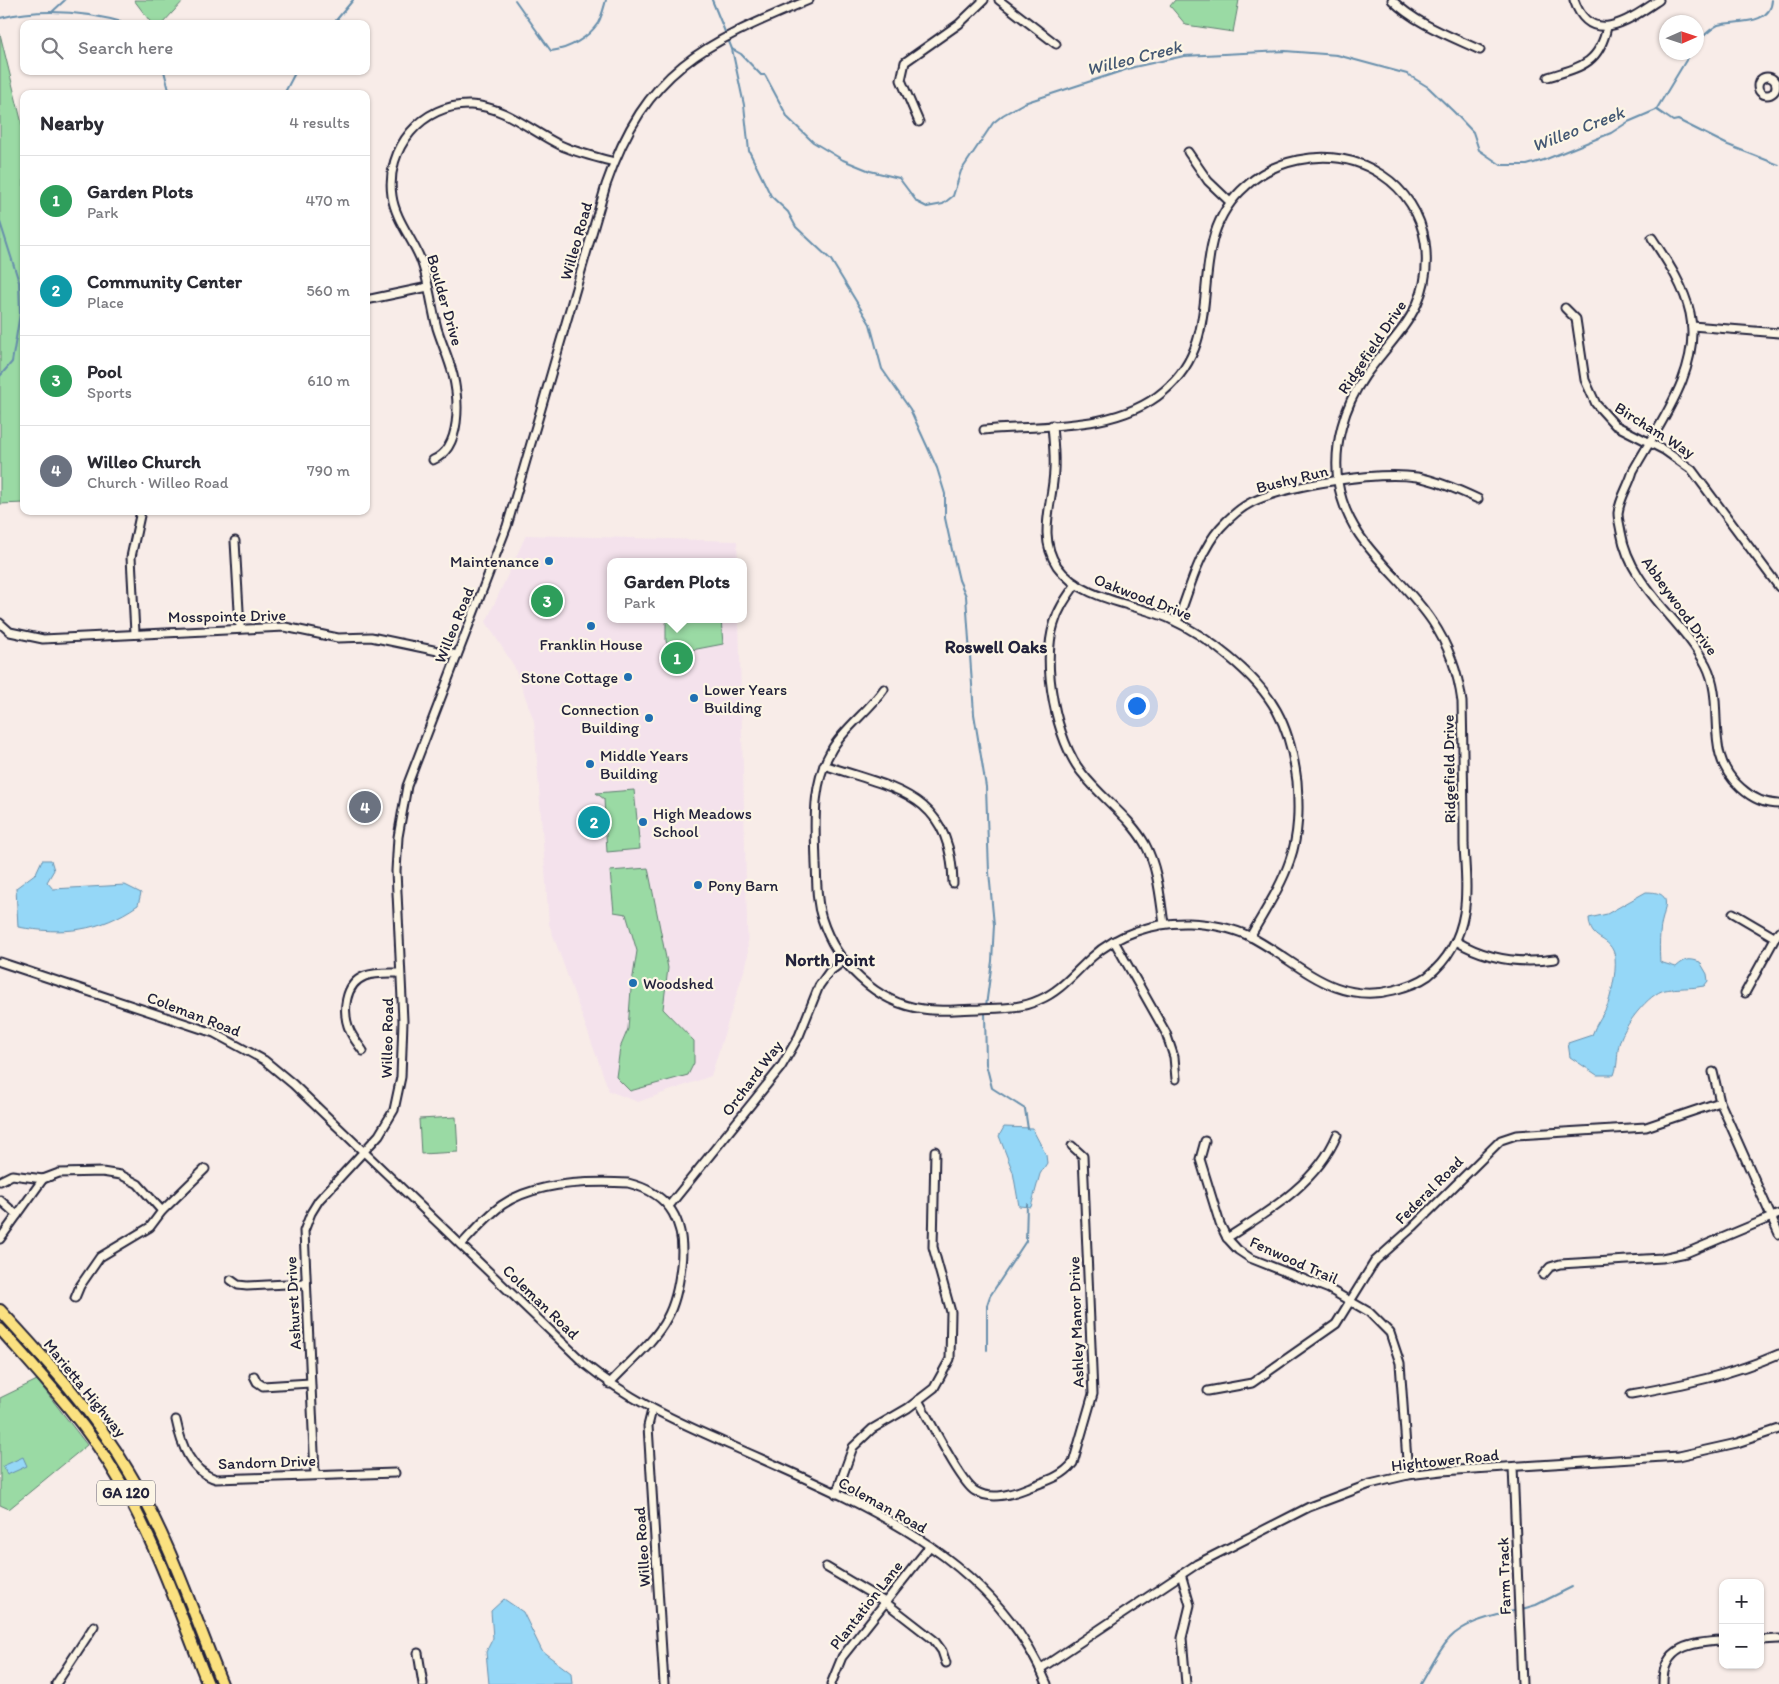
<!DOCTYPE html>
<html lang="en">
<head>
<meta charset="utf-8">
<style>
  :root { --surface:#fff; --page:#f7f7f7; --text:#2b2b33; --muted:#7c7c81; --line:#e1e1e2; --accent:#0f766e }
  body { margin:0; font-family:Itim,sans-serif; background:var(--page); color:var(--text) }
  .controls { position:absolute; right:15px; bottom:15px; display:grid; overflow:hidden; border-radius:10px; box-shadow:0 1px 4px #0004 }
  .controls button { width:45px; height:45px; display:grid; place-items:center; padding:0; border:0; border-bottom:1px solid var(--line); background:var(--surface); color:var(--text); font:25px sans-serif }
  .compass { position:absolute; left:1659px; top:15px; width:45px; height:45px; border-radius:50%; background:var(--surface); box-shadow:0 1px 4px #0004; rotate:87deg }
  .you { position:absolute; left:1136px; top:705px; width:18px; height:18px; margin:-12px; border:4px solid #fff; border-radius:50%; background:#1a73e8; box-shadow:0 0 0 8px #1a73e833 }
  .badge { display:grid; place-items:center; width:32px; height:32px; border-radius:50%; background:var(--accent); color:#fff; font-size:16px; font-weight:700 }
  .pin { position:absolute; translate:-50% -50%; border:2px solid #fff; box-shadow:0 1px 5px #0006 }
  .popup { position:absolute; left:607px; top:558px; width:140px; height:65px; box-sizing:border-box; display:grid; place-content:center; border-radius:10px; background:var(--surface); filter:drop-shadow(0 1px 4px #0005); font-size:16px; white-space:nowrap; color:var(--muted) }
  .popup b { font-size:19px; color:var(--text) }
  .popup::after { content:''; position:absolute; left:50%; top:100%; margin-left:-10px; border:10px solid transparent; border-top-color:var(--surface) }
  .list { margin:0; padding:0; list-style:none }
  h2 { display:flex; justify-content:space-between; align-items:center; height:65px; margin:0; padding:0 20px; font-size:21px }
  h2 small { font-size:16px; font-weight:400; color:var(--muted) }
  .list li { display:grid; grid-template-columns:32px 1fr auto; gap:15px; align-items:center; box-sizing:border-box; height:90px; padding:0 20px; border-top:1px solid var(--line) }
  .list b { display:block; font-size:19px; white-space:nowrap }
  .list p { margin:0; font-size:16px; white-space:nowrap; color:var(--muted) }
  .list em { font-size:16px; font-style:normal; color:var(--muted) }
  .icon { flex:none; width:28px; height:28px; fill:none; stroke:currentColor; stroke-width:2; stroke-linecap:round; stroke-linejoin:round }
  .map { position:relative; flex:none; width:1779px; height:1684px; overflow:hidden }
  .search { position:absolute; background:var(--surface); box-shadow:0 1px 4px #0004; left:20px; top:20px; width:350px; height:55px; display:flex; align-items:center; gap:12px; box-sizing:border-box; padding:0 18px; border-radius:10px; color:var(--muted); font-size:19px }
  .panel { position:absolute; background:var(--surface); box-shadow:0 1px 4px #0004; left:20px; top:90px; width:350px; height:425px; border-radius:10px }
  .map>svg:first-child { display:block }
  .built { fill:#f4e2ec }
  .green { fill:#9adaa4; stroke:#5e7e70 }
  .water { fill:#95d7f7; stroke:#678fac }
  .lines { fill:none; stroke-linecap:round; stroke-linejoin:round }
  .stream { stroke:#678fac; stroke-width:2 }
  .minor-casing { stroke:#22223b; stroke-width:11 }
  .highway-casing { stroke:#22223b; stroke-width:14 }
  .minor { stroke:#fcf5e5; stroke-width:7 }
  .highway { stroke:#fbe180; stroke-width:10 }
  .poi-dot { fill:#1f6fb2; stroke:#fcf5e5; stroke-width:2 }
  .labels { text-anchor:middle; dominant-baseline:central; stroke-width:4.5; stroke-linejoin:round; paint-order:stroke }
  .shield { fill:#fcf5e5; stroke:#63616e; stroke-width:1 }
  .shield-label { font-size:15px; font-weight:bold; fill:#22223b }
  .street-label { font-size:16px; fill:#22223b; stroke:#fcf5e5 }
  .poi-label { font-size:16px; fill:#22223b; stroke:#fcf5e5; text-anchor:start }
  .water-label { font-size:18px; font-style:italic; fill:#445873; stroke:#fcf5e5 }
  .neighbourhood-label { font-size:18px; font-weight:bold; fill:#22223b; stroke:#fcf5e5 }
</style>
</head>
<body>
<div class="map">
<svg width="1779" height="1684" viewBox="0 0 1779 1684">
  <rect width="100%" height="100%" fill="#f8ece8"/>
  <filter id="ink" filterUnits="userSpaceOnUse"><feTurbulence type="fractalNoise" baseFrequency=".02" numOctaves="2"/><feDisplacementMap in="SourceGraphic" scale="10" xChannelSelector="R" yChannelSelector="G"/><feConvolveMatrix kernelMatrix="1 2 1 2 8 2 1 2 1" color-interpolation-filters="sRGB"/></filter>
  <g filter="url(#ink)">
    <polygon class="built" points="526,535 737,541 738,562 611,562 611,619 739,619 748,958 711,1076 638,1102 609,1091 549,924 534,721 514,666 486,622"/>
    <g class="green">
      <polygon points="134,0 184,0 162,24 152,24"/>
      <polygon points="1175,0 1239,0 1233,32 1186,25 1170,6"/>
      <polygon points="0,34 24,132 24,503 0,504"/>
      <polygon points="666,619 721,619 723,644 671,654 666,641"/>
      <polygon points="688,654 689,661 666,664 665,656"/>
      <polygon points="634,790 640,849 607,852 604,799 596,793"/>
      <polygon points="648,868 668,968 663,1009 694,1041 694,1063 688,1075 630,1091 616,1077 620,1048 628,1029 631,989 637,951 626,914 614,912 610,871"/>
      <polygon points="456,1117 458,1152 421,1154 419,1119"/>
      <polygon points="37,1380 87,1445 9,1509 0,1505 0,1398"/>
    </g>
    <g class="water">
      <rect x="533" y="597" width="29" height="7"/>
      <path d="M42,860H51L54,870L47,882L53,889L125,885L141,893L138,905C99,932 63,935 18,927L16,888L36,873Z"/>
      <path d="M1646,892C1669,892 1667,901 1663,917C1659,930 1659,949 1660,962L1676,967C1685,959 1689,958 1700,962L1707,974L1708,981L1704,986C1691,989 1678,987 1665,990C1649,993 1624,1026 1620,1041C1616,1053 1619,1062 1614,1075H1597L1570,1057L1568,1043L1592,1035C1596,1023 1604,1014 1608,1004C1612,991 1618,966 1614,953C1608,935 1590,942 1589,918L1607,914Z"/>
      <polygon points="1004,1127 1032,1128 1046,1155 1047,1163 1040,1174 1031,1207 1019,1206 1013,1172 999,1136"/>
      <polygon points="23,1457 27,1466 7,1475 3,1466"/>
      <polygon points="504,1599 523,1612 542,1651 571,1673 572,1684 489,1684 486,1652 493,1638 491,1611"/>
    </g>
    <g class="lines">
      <g class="stream">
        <path d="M515,0L551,51C569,49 588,38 598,23C602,16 604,7 606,0"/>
        <polyline points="712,0 732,49 741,54 761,75 765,75 788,118 813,142 843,160 870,171 899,178 917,202 927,207 943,204 953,196 961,171 993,123 1003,115 1024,103 1134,67 1184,56 1285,51 1337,55 1407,74 1428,87 1454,112 1473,132 1479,150 1501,165 1527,165 1544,160 1611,133 1628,122 1656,110 1691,52"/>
        <polyline points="52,12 65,0"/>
        <path d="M0,18C42,8 88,12 129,24"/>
        <polyline points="333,24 353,0"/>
        <path d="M1696,43C1703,37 1710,29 1718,25C1732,20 1771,27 1772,0"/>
        <polyline points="732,49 744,105 749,151 771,196 788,212 796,227 831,260 870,324 882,369 910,409 937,468 945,494 945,518 952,550 959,580 966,596 974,714 986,787 989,872 994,925 992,961 986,1006"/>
        <polyline points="164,71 170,94"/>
        <polyline points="284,94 296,71"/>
        <polyline points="1657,110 1673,121 1678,120 1728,145 1779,165"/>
        <polyline points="0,222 19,282 20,314 12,362 0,376"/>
        <polyline points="985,1011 986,1064 992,1088 1025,1109 1028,1129"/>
        <polyline points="987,1350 987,1305 990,1296 1026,1241 1027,1204"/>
        <polyline points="1522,1609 1536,1605 1572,1587"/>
        <path d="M1421,1684C1430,1669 1438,1651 1450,1638C1466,1621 1495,1616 1517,1610"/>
      </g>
      <defs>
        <g id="minor">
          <polyline points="999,0 1056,44"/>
          <path d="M1392,0C1416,24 1450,36 1480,50"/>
          <path d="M1574,0C1591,49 1632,18 1659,0"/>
          <path d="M1548,77C1581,67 1599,64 1607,27"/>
          <circle cx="1767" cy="86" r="9"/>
          <polyline points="919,122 901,80 905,62 959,24 984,0"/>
          <polyline points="1188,152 1208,181 1230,202"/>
          <path d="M1652,238C1667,261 1684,286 1690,313C1702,369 1659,424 1633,471C1629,486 1620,497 1618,513C1618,519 1620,526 1621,532C1630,587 1681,618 1706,665C1727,706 1701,753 1741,788C1752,798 1765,804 1779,804"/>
          <polyline points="366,300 428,287"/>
          <polyline points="1565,308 1576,319 1585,380 1596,404 1615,425 1664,450 1692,470 1779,587"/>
          <polyline points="1692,326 1779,333"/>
          <path d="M1052,425C1053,440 1055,455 1054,470C1053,503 1037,536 1057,566C1081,600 1133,603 1168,618C1190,628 1210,641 1229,657C1273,693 1290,724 1297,781C1299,808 1299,834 1290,860C1281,887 1264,912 1250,937"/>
          <path d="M433,460C462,448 459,400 453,375C449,359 442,344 437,328C431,305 429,280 420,258C411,237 395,218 392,196C385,149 422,103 471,105C504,106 531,131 560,145C577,153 596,157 614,162"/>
          <polyline points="235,541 240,628"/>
          <path d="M1076,584C1067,597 1058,609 1054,624C1041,663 1056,741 1082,773C1101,798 1129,816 1145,844C1158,868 1160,897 1164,924"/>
          <path d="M1177,622C1189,592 1198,553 1220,528C1229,518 1240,508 1252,502C1289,485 1377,471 1417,477C1439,481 1459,490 1478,499"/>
          <polyline points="0,623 10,632 43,639 285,627 338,638 371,637 457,655"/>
          <polyline points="135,633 131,557 141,511"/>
          <path d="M884,689C869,711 846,726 832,749C811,784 815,825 816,864C817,882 816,901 822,919C836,963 876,1003 923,1009C941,1012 960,1009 979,1009C999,1008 1020,1009 1039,1000C1061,991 1074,973 1092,957C1117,934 1154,922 1189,923C1209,924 1230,927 1249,936C1298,961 1333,1006 1394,990C1406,987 1418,983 1428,976C1448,960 1460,937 1464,913C1468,891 1465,867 1464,845C1464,797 1463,750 1462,702C1458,672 1449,646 1432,621C1399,572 1348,545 1338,482C1333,445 1344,406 1365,376C1398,331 1434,305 1425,242C1421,215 1405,190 1382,175C1357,158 1327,154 1298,160C1279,164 1260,173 1246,186C1178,245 1234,332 1164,391C1118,431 1042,425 984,430"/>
          <path d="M824,765C895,789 951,793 953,883"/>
          <polyline points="1733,913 1774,937"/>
          <polyline points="1114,941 1166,1033 1174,1057 1176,1079"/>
          <path d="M1456,941C1486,959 1521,964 1555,959"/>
          <path d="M0,962L214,1033L264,1060L293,1084L585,1364C627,1398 669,1418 719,1440C844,1497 990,1547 1047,1684"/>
          <polyline points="1745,993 1779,931"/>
          <path d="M363,1051C359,1045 353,1038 350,1031C342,1013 344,984 365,976C376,972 389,973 400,973"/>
          <polyline points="1713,1072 1720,1102 1779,1234"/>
          <polyline points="1205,1141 1200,1159 1220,1224 1227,1238 1238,1250 1250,1258 1329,1289 1369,1312 1390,1333 1400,1363 1408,1475"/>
          <polyline points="0,1181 12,1175 43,1179 59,1173 102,1172 121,1175 138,1184 162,1211"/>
          <polyline points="0,1200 17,1215"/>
          <polyline points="669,1206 781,1067 799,1036 819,986 829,972 845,960"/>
          <path d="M1227,1238C1269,1211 1317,1183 1337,1135"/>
          <polyline points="0,1239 43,1179"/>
          <path d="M461,1245C474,1231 487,1216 502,1205C535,1182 590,1181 628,1183C672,1194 686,1224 681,1266C679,1284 676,1302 667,1318C654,1343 628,1363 609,1384"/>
          <polyline points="1543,1275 1550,1267 1560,1264 1662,1258 1686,1253 1779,1214"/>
          <polyline points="231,1280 238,1285 247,1286 306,1283"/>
          <polyline points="75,1298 80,1286 100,1257 150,1227 162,1211 205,1169"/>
          <polyline points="254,1376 257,1382 263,1386 310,1383"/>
          <polyline points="1208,1391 1252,1383 1336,1324 1375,1261 1413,1227 1501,1140 1516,1135 1646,1127 1720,1102"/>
          <path d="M1631,1394C1682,1385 1731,1375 1779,1354"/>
          <path d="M918,1400C928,1417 961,1483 975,1491C992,1501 1013,1494 1030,1487C1046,1481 1062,1477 1073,1463L1093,1394L1083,1156L1072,1146"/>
          <polyline points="652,1410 648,1426 664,1684"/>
          <path d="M176,1420C181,1444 190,1471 216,1479L395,1473"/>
          <polyline points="1513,1467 1522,1684"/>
          <path d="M315,1474L304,1231L311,1213L319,1200L379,1135L394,1110L401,1077L403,1021L396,871L398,837L407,786L507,526L606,185C646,69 703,44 809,0"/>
          <polyline points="836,1494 853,1447 872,1429 908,1408 934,1388 950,1359 951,1312 933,1247 935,1151"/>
          <polyline points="826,1567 885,1602 934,1640 942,1651 946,1663"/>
          <polyline points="1181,1574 1190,1605 1182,1638 1186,1684"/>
          <polyline points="1760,1640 1779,1639"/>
          <polyline points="418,1653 423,1684"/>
          <polyline points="1040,1669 1197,1564 1309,1507 1370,1484 1408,1475 1442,1471 1679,1456 1737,1443 1779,1429"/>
          <polyline points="56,1684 94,1626"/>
          <polyline points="831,1684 842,1657 930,1546"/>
          <path d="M1663,1684C1662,1646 1693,1642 1723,1641"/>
        </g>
        <g id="highway">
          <path d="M0,1310C47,1361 94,1412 129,1472C169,1538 193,1613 222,1684"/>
          <path d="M0,1329C42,1376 86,1423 118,1478C156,1542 180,1615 208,1684"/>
        </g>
      </defs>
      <use href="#minor" class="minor-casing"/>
      <use href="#highway" class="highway-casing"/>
      <use href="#minor" class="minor"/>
      <use href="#highway" class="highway"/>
    </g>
  </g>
  <g class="poi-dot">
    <circle cx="549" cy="561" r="5"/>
    <circle cx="591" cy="626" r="5"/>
    <circle cx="628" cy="677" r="5"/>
    <circle cx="694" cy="698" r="5"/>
    <circle cx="649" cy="718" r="5"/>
    <circle cx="590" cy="764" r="5"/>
    <circle cx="643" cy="822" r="5"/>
    <circle cx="698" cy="885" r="5"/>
    <circle cx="633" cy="983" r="5"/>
  </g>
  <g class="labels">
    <rect class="shield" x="97" y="1480.5" width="58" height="25" rx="4"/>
    <g class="shield-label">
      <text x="126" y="1493">GA 120</text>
    </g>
    <g class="street-label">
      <text transform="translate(576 241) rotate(-74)">Willeo Road</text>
      <text transform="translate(445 300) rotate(74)">Boulder Drive</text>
      <text transform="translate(1372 347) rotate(-56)">Ridgefield Drive</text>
      <text transform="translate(1655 430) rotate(32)">Bircham Way</text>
      <text transform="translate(1292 479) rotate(-14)">Bushy Run</text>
      <text transform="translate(1143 597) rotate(21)">Oakwood Drive</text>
      <text transform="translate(1680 606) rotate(54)">Abbeywood Drive</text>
      <text transform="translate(227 616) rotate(-1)">Mosspointe Drive</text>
      <text transform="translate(454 625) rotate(-68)">Willeo Road</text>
      <text transform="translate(1449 769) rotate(-91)">Ridgefield Drive</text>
      <text transform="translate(194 1014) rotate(21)">Coleman Road</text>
      <text transform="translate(387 1038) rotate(-89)">Willeo Road</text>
      <text transform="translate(752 1078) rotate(-53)">Orchard Way</text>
      <text transform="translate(1429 1190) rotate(-45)">Federal Road</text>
      <text transform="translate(1294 1260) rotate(24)">Fenwood Trail</text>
      <text transform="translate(541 1302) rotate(44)">Coleman Road</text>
      <text transform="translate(293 1303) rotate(-93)">Ashurst Drive</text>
      <text transform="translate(1076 1322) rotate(-92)">Ashley Manor Drive</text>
      <text transform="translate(85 1388) rotate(51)">Marietta Highway</text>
      <text transform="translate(1445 1460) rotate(-6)">Hightower Road</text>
      <text transform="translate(267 1462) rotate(-2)">Sandorn Drive</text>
      <text transform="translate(883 1505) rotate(29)">Coleman Road</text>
      <text transform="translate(642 1547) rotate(-94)">Willeo Road</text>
      <text transform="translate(1504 1576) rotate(-92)">Farm Track</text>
      <text transform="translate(866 1605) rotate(-52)">Plantation Lane</text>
    </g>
    <g class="poi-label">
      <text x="539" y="561" text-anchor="end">Maintenance</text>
      <text x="591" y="644" text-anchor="middle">Franklin House</text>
      <text x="618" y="677" text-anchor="end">Stone Cottage</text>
      <text x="704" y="689">Lower Years<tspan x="704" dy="18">Building</tspan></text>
      <text x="639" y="709" text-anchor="end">Connection<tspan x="639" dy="18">Building</tspan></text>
      <text x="600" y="755">Middle Years<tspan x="600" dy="18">Building</tspan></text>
      <text x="653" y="813">High Meadows<tspan x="653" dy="18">School</tspan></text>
      <text x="708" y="885">Pony Barn</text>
      <text x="643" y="983">Woodshed</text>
    </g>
    <g class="water-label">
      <text transform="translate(1134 58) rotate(-14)">Willeo Creek</text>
      <text transform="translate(1578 129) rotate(-21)">Willeo Creek</text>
    </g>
    <g class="neighbourhood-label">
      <text x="996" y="647">Roswell Oaks</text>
      <text x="830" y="960">North Point</text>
    </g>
  </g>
</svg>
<div class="controls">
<button>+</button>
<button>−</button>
</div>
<svg class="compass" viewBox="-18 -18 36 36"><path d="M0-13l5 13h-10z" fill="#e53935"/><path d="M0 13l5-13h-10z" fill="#7c7c81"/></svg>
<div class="you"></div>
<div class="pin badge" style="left:677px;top:658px;background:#2e9e5b">1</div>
<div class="popup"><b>Garden Plots</b>Park</div>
<div class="pin badge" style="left:594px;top:822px;background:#0f9aa8">2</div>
<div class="pin badge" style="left:547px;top:601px;background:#2e9e5b">3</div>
<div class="pin badge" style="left:365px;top:807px;background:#6b7280">4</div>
<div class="search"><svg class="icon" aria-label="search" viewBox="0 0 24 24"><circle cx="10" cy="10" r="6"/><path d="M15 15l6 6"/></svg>Search here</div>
<section class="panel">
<h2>Nearby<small>4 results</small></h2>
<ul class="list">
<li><span class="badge" style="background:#2e9e5b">1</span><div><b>Garden Plots</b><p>Park</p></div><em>470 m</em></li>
<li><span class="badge" style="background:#0f9aa8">2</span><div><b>Community Center</b><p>Place</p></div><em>560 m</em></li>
<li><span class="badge" style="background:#2e9e5b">3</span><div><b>Pool</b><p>Sports</p></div><em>610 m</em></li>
<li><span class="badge" style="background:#6b7280">4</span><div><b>Willeo Church</b><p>Church · Willeo Road</p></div><em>790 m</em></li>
</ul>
</section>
</div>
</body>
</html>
